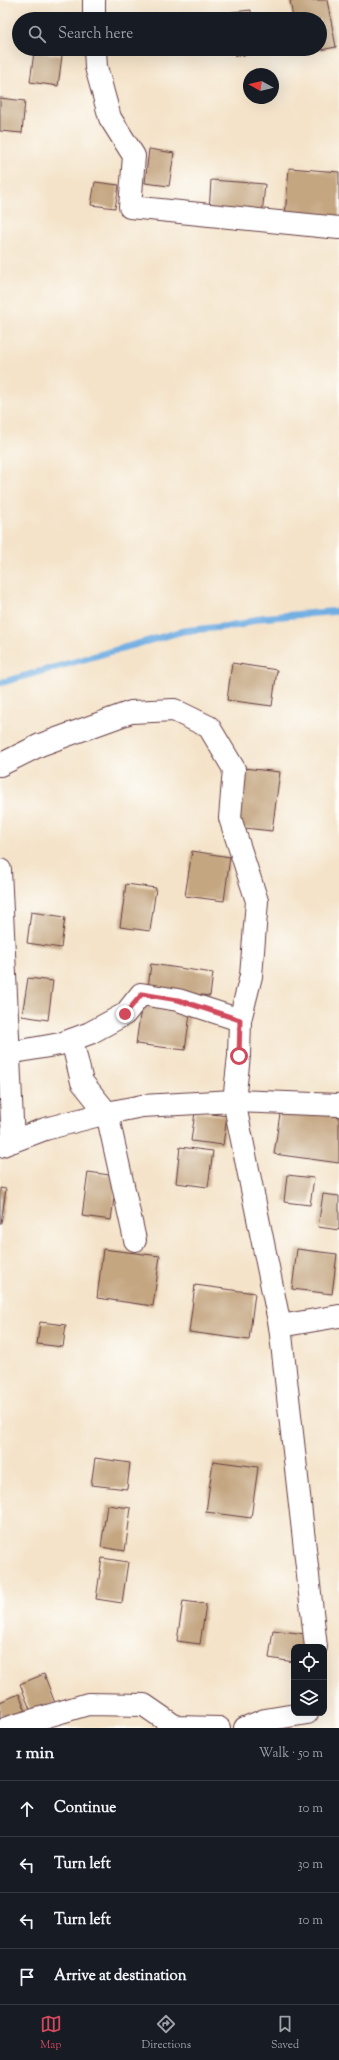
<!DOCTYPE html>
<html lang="en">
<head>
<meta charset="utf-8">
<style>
  :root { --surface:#171b24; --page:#242831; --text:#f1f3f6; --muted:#9ea1a6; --line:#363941; --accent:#d1495b }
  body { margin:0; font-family:"Sorts Mill Goudy",serif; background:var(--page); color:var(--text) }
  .controls { position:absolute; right:12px; bottom:12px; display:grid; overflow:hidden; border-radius:8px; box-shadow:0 4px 16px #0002 }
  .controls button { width:36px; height:36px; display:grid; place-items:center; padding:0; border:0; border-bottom:1px solid var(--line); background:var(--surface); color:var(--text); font:20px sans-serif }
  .compass { position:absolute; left:243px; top:68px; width:36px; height:36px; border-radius:50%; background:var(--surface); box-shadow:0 4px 16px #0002; rotate:278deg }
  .stop { position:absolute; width:12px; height:12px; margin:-9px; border:3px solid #d1495b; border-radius:50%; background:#fff }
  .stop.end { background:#d1495b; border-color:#fff; box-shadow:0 1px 4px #0008 }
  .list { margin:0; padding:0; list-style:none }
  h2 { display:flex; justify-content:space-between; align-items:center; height:52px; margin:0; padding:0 16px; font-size:17px }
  h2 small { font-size:13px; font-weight:400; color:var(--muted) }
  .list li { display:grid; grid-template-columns:26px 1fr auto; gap:12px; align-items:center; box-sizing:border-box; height:56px; padding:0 16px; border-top:1px solid var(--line) }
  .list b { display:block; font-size:15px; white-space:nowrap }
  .list em { font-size:13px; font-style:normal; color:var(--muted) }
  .icon { flex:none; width:22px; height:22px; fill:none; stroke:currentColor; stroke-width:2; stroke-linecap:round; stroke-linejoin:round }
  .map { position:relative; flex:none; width:339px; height:1728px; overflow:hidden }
  .search { position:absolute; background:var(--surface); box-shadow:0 4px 16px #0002; left:12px; right:12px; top:12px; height:44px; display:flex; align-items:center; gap:10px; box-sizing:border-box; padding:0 14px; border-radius:22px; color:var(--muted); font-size:15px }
  .sheet { height:276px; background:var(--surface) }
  nav { display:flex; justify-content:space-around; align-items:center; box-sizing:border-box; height:56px; border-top:1px solid var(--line); background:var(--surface); font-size:11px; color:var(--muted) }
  nav a { display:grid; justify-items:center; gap:2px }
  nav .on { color:var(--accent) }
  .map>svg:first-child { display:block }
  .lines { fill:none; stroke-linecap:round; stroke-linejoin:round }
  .stream { stroke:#70ade2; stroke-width:7 }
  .building { fill:#c4a681 }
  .minor-casing { stroke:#643c43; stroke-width:24 }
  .minor { stroke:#fff; stroke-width:22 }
  .route { stroke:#d1495b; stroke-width:5 }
</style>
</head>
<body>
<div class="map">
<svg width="339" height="1728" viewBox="0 0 339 1728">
  <rect width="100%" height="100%" fill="#fdfcf7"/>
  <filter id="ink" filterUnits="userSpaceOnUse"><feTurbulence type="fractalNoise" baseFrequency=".025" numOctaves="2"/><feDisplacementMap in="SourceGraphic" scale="8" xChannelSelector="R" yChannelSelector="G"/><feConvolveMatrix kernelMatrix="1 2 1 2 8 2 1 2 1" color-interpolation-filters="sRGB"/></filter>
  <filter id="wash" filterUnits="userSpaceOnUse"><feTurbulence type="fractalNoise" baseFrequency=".012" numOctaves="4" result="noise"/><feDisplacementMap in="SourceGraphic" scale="16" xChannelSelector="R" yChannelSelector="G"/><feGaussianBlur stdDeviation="0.9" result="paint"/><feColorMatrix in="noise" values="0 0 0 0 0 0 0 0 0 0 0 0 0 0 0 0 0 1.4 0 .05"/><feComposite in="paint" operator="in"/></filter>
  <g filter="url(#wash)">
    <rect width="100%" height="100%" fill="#f4e3c9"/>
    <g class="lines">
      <polyline class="stream" points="0,683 183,631 240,625 260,618 339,611"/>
    </g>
    <g id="blocks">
      <g class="building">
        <polygon points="290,0 327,0 336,47 300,54 299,49 320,49 320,19 293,19"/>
        <polygon points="251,10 251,19 233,19 232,12"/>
        <polygon points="235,49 254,49 254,54 235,56"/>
        <polygon points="34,52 62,56 58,86 30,82"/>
        <polygon points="0,98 25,101 22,133 0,131"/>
        <polygon points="149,149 174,153 169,186 145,183"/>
        <polygon points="289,168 339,172 339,221 285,216"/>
        <polygon points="211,180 265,184 262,216 209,212"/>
        <polygon points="95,182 119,185 115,208 91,205"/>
        <polygon points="232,663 277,670 272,706 227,700"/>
        <polygon points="243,768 280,772 272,831 235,827"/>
        <polygon points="192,851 230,857 224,901 185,896"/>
        <polygon points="126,884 156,888 150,931 120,927"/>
        <polygon points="31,912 65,917 61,948 27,943"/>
        <polygon points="151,964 213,973 210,996 148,988"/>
        <polygon points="28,978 53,981 48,1020 22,1016"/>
        <polygon points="142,1001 191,1007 185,1050 136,1044"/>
        <polygon points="281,1107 339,1114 339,1163 274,1154"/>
        <polygon points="195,1112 227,1116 223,1145 191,1141"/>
        <polygon points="180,1147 213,1151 208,1187 176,1183"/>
        <polygon points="88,1172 117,1176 111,1220 82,1216"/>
        <polygon points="287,1175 314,1178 310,1205 284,1202"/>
        <polygon points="0,1188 6,1189 1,1223 0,1223"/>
        <polygon points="323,1194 339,1196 339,1230 318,1227"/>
        <polygon points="103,1249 160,1256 153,1306 97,1298"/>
        <polygon points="297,1249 337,1254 332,1294 292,1289"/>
        <polygon points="195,1285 255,1293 249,1340 189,1332"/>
        <polygon points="40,1322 66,1325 63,1347 37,1344"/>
        <polygon points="95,1458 130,1463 127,1489 91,1485"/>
        <polygon points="213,1461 258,1467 251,1518 206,1512"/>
        <polygon points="107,1505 131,1508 125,1551 101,1547"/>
        <polygon points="102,1558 128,1562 122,1603 96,1599"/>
        <polygon points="183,1601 206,1604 200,1644 177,1641"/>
        <polygon points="273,1630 314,1635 313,1647 294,1647 294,1662 269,1658"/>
        <polygon points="44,1674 55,1703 31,1712 20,1684"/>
        <polygon points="19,1694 27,1714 0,1725 0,1702"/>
      </g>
    </g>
  </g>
  <g filter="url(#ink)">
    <use href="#blocks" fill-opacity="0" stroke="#643c43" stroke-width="1"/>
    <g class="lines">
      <defs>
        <g id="minor">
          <polyline points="94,0 94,19"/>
          <polyline points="95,49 96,67 110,118 134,156 130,207 339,228"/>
          <polyline points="0,765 40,745 131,712 174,710 209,727 234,769 230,818 257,901 251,976 240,1020 239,1056 234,1101 280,1326 316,1647"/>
          <polyline points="0,870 13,1141"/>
          <polyline points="72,1040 82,1082 107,1113 135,1240"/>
          <polyline points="9,1053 60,1044 90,1033 125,1014 141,994 178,1000 240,1020"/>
          <polyline points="0,1146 45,1129 107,1113 142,1106 234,1101 339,1105"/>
          <polyline points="280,1326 339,1316"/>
          <polyline points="7,1728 88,1704 144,1705 176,1727 219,1728"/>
          <polyline points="245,1728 265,1720 307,1713"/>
        </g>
      </defs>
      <use href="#minor" class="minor-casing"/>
      <use href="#minor" class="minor"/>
    </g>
  </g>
  <g class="lines" filter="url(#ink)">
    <polyline class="route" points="125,1014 142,994 178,1000 240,1020 239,1056"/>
  </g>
</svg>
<div class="controls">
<button><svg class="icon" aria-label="locate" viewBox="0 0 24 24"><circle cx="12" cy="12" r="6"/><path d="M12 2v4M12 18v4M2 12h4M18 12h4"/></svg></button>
<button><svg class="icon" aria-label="layers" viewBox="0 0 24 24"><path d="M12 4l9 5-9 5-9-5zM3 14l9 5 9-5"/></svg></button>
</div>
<svg class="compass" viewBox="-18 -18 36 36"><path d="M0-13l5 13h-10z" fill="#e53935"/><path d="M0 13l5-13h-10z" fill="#9ea1a6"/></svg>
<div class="stop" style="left:239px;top:1056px"></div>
<div class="stop end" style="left:125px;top:1014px"></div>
<div class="search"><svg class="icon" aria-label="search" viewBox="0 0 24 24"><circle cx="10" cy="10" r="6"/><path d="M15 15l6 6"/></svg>Search here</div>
</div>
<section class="sheet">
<h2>1 min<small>Walk · 50 m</small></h2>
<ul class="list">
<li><svg class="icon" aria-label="ahead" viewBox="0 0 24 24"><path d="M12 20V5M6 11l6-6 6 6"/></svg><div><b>Continue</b></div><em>10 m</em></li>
<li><svg class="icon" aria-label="left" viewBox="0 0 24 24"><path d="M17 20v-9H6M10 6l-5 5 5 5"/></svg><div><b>Turn left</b></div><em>30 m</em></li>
<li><svg class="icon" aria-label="left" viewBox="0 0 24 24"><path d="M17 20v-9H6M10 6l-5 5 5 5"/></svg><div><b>Turn left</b></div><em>10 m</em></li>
<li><svg class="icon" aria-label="arrive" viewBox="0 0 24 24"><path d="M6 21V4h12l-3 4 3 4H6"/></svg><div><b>Arrive at destination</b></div></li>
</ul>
</section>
<nav>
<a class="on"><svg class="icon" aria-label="map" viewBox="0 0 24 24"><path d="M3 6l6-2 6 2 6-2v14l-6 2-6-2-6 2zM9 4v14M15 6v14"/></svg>Map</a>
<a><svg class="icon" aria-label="directions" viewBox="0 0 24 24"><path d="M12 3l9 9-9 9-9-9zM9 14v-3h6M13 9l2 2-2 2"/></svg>Directions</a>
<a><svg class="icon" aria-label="saved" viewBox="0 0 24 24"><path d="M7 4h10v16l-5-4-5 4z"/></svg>Saved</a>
</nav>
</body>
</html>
